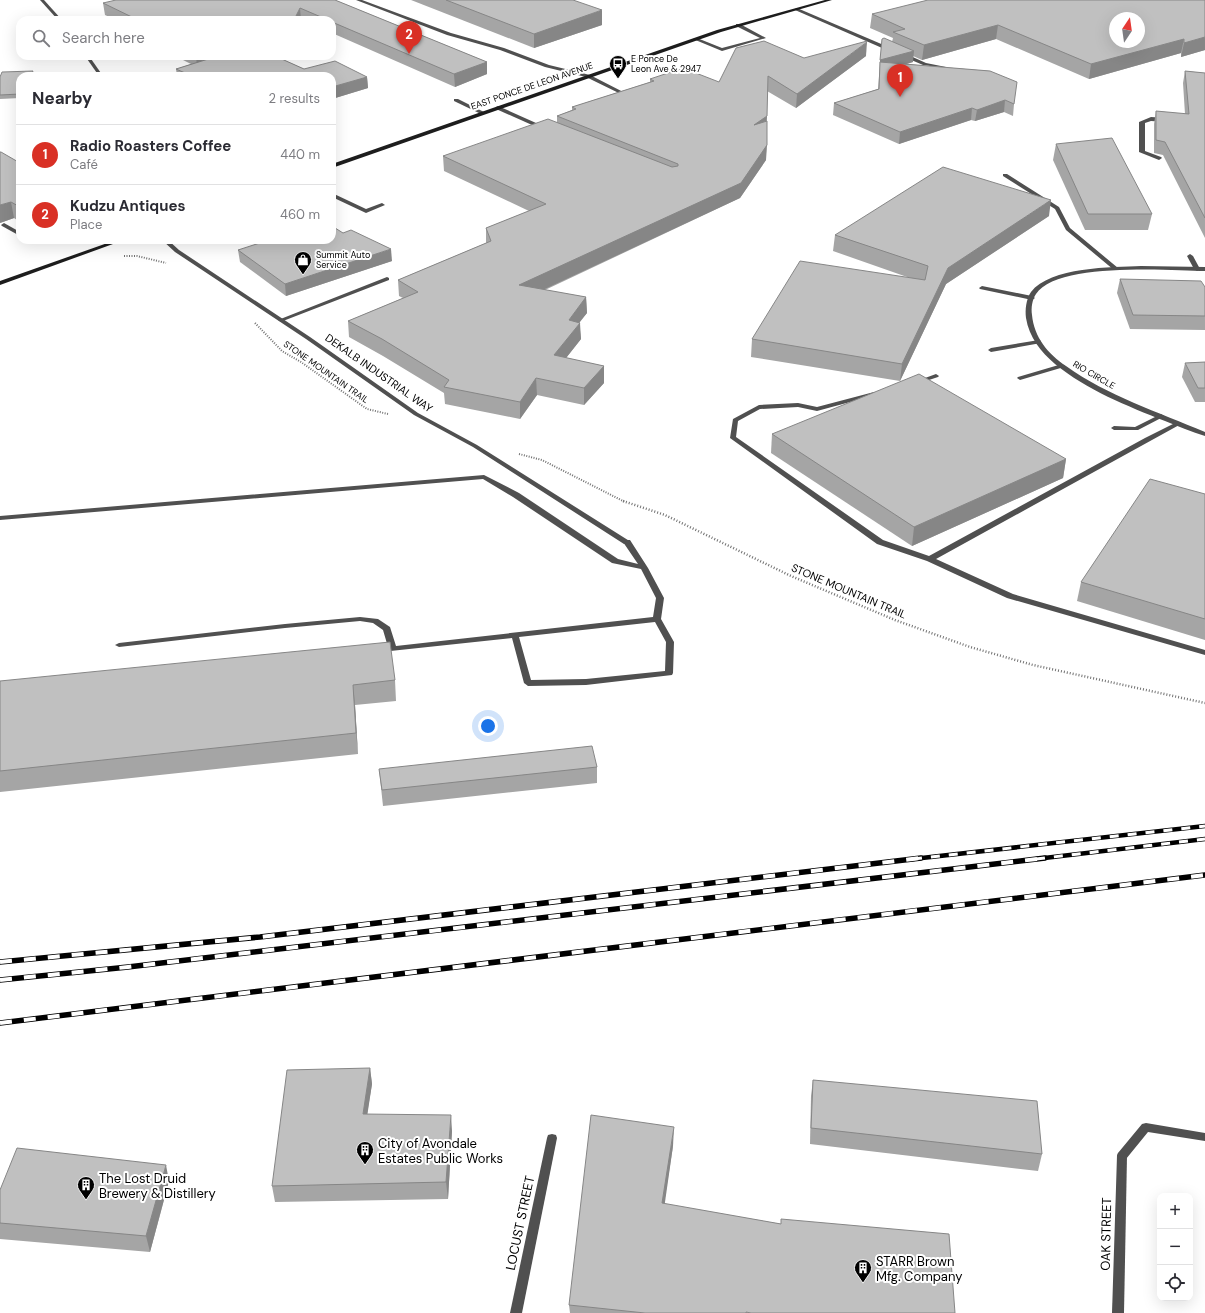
<!DOCTYPE html>
<html lang="en">
<head>
<meta charset="utf-8">
<style>
  :root { --surface:#fff; --page:#f2f2f3; --text:#2b2b33; --muted:#7c7c81; --line:#e1e1e2; --accent:#d93025 }
  body { margin:0; font-family:"DM Sans",sans-serif; background:var(--page); color:var(--text) }
  .controls { position:absolute; right:12px; bottom:12px; display:grid; overflow:hidden; border-radius:8px; box-shadow:0 4px 16px #0002 }
  .controls button { width:36px; height:36px; display:grid; place-items:center; padding:0; border:0; border-bottom:1px solid var(--line); background:var(--surface); color:var(--text); font:20px sans-serif }
  .compass { position:absolute; left:1109px; top:12px; width:36px; height:36px; border-radius:50%; background:var(--surface); box-shadow:0 4px 16px #0002; rotate:13deg }
  .you { position:absolute; left:488px; top:726px; width:14px; height:14px; margin:-10px; border:3px solid #fff; border-radius:50%; background:#1a73e8; box-shadow:0 0 0 6px #1a73e833 }
  .badge { display:grid; place-items:center; width:26px; height:26px; border-radius:50%; background:var(--accent); color:#fff; font-size:13px; font-weight:700 }
  .pin { position:absolute; translate:-50% -33px; filter:drop-shadow(0 1px 2px #0008) }
  .pin::after { content:''; position:absolute; top:21px; width:14px; height:12px; background:inherit; clip-path:polygon(0 0,100% 0,50% 100%) }
  .list { margin:0; padding:0; list-style:none }
  h2 { display:flex; justify-content:space-between; align-items:center; height:52px; margin:0; padding:0 16px; font-size:17px }
  h2 small { font-size:13px; font-weight:400; color:var(--muted) }
  .list li { display:grid; grid-template-columns:26px 1fr auto; gap:12px; align-items:center; box-sizing:border-box; height:60px; padding:0 16px; border-top:1px solid var(--line) }
  .list b { display:block; font-size:15px; white-space:nowrap }
  .list p { margin:0; font-size:13px; white-space:nowrap; color:var(--muted) }
  .list em { font-size:13px; font-style:normal; color:var(--muted) }
  .icon { flex:none; width:22px; height:22px; fill:none; stroke:currentColor; stroke-width:2; stroke-linecap:round; stroke-linejoin:round }
  .map { position:relative; flex:none; width:1205px; height:1313px; overflow:hidden }
  .search { position:absolute; background:var(--surface); box-shadow:0 4px 16px #0002; left:16px; top:16px; width:320px; height:44px; display:flex; align-items:center; gap:10px; box-sizing:border-box; padding:0 14px; border-radius:12px; color:var(--muted); font-size:15px }
  .panel { position:absolute; background:var(--surface); box-shadow:0 4px 16px #0002; left:16px; top:72px; width:320px; height:172px; border-radius:12px }
  .map>svg:first-child { display:block }
  .lines { fill:none; stroke-linecap:round; stroke-linejoin:round }
  .path-far1 { stroke:#727272; stroke-width:2; stroke-dasharray:1 1.5; stroke-linecap:butt }
  .path { stroke:#727272; stroke-width:2.5; stroke-dasharray:1 2; stroke-linecap:butt }
  .service { fill:#505050; fill-rule:evenodd }
  .minor { fill:#505050; fill-rule:evenodd }
  .secondary { fill:#1d1d1d; fill-rule:evenodd }
  .rail-far1-casing { stroke:#000; stroke-width:4.5 }
  .rail-casing { stroke:#000; stroke-width:5.5 }
  .rail-far1 { stroke:#fff; stroke-width:3; stroke-dasharray:9; stroke-linecap:butt }
  .rail { stroke:#fff; stroke-width:4; stroke-dasharray:12; stroke-linecap:butt }
  .wall { fill:#a5a5a5 }
  .shaded-wall { fill:#868686 }
  .building { fill:#c0c0c0; stroke:#868686; fill-rule:evenodd }
  .labels { text-anchor:middle; dominant-baseline:central; stroke-width:4; stroke-linejoin:round; paint-order:stroke }
  .far-poi-label { font-size:9px; fill:#000; stroke:#fff; text-anchor:start }
  .far-street-label { font-size:9px; fill:#000; stroke:#fff }
  .street-label { font-size:11px; fill:#000; stroke:#fff }
  .near-poi-label { font-size:13px; fill:#000; stroke:#fff; text-anchor:start }
  .near-street-label { font-size:13px; fill:#000; stroke:#fff }
</style>
</head>
<body>
<div class="map">
<svg width="1205" height="1313" viewBox="0 0 1205 1313">
  <rect width="100%" height="100%" fill="#fff"/>
  <g class="lines">
    <g class="path-far1">
      <polyline points="124,256 137,256 166,263"/>
      <polyline points="255,323 282,351 301,362 367,409 388,414"/>
      <polyline points="519,454 542,460 625,502"/>
    </g>
    <polyline class="path" points="623,501 665,515 791,576 895,620 970,647 1033,665 1205,703"/>
    <g class="service">
      <polygon points="356,0 362,0 451,33 504,48 549,65 590,75 631,96 627,97 586,77 545,67 500,50 447,35"/>
      <polygon points="797,8 893,49 893,50 889,51 795,10 795,9"/>
      <polygon points="736,24 740,24 766,38 722,51 693,39 697,38 722,48 760,38 736,26"/>
      <polygon points="902,54 906,54 926,63 946,67 944,68 923,65 902,56"/>
      <polygon points="644,55 648,55 659,60 657,61 644,57"/>
      <polygon points="187,71 189,72 189,73 178,76 171,76"/>
      <polygon points="454,99 458,99 486,113 481,114 454,101"/>
      <polygon points="498,106 545,127 546,128 541,129 496,109 496,107"/>
      <polygon points="1151,117 1166,118 1169,120 1166,122 1151,121 1145,123 1145,151 1161,157 1162,158 1159,160 1139,152 1139,122"/>
      <polygon points="1003,174 1007,174 1059,207 1070,228 1118,268 1118,270 1114,270 1066,230 1055,209 1003,176"/>
      <polygon points="332,193 366,209 382,203 385,205 366,213 332,197"/>
      <polygon points="4,223 20,232 20,236 2,226 1,225"/>
      <polygon points="1190,254 1193,256 1200,269 1199,270 1197,271 1194,269 1187,256"/>
      <polygon points="387,277 389,278 389,280 283,321 281,322 278,320"/>
      <polygon points="982,286 1032,296 1035,298 1032,300 980,289 979,288"/>
      <polygon points="1039,340 1041,341 1041,343 991,352 988,350 991,348"/>
      <polygon points="1062,364 1065,366 1064,367 1020,380 1017,378 1018,377"/>
      <polygon points="936,374 939,376 938,377 917,384 914,382"/>
      <polygon points="874,392 877,394 876,395 817,411 798,407 760,409 738,421 736,437 883,540 929,556 1145,438 1177,422 1181,422 1181,424 936,559 1013,594 1205,650 1205,655 1007,598 927,561 877,544 730,438 733,419 759,405 798,403 817,407"/>
      <polygon points="1161,414 1164,416 1163,417 1138,430 1114,430 1111,428 1114,426 1135,427"/>
      <path d="M484,475L519,493L618,559L638,564L623,542L627,540H630L648,568L664,598L661,619L674,642L673,673L672,675L586,685L528,686L524,683L512,638L381,652L377,650L378,648L388,647L383,630L373,623L360,621L285,628L119,647L115,645L119,643L285,624L360,617L378,619L390,627L396,646L653,617L656,598L641,569L612,563L513,497L483,479L0,520V516ZM655,622L666,642L665,671L586,679L531,680L519,637Z"/>
      <polygon points="1146,1123 1205,1133 1205,1141 1148,1132 1126,1159 1122,1160 1118,1159 1117,1156 1118,1153 1142,1124"/>
    </g>
    <g class="minor">
      <polygon points="40,0 44,0 62,20 58,20"/>
      <polygon points="85,56 89,56 103,76 99,76"/>
      <polygon points="162,240 168,240 179,250 310,337 418,413 477,445 631,542 627,544 624,544 473,447 414,415 306,339 175,252"/>
      <path d="M1141,266L1205,267V271C1170,270 1056,262 1036,294C1032,300 1031,308 1032,315C1034,337 1048,354 1066,366C1108,396 1158,412 1205,432V436C1192,432 1178,426 1165,421C1127,406 1087,390 1055,364C1041,352 1029,337 1026,318C1025,310 1026,299 1031,292C1050,267 1112,267 1141,266Z"/>
      <polygon points="552,1134 556,1135 557,1138 522,1313 510,1313 547,1138 548,1135"/>
      <polygon points="1122,1152 1126,1153 1127,1156 1124,1313 1112,1313 1117,1156 1118,1153"/>
    </g>
    <g class="secondary">
      <polygon points="825,0 832,0 721,32 332,168 332,164 717,30"/>
      <polygon points="116,240 124,240 0,285 0,281"/>
    </g>
    <defs>
      <g id="rail-far1">
        <polyline points="913,859 1205,826"/>
        <polyline points="1036,859 1205,839"/>
      </g>
      <g id="rail">
        <polyline points="0,962 260,937 921,858"/>
        <polyline points="0,980 128,967 1045,858"/>
        <polyline points="0,1023 1205,875"/>
      </g>
    </defs>
    <use href="#rail-far1" class="rail-far1-casing"/>
    <use href="#rail" class="rail-casing"/>
    <use href="#rail-far1" class="rail-far1"/>
    <use href="#rail" class="rail"/>
  </g>
  <g class="wall">
    <polygon points="335,0 487,62 487,74 455,87 332,33 332,20 303,20 301,19 301,20 116,20 105,15 103,3"/>
    <polygon points="411,0 573,0 602,25 534,48"/>
    <polygon points="1205,0 1205,50 1181,57 1181,53 1089,79 996,39 922,60 913,56 913,62 906,64 990,71 1014,104 1013,116 1004,112 975,121 971,120 899,144 833,115 834,103 878,89 882,39 892,42 893,38 870,28 872,14"/>
    <polygon points="175,56 275,56 304,69 367,77 368,88 332,99 332,76 177,76 176,69 191,64"/>
    <polygon points="866,56 796,108 767,91 766,160 740,198 545,290 586,297 587,313 579,322 581,339 566,358 604,366 604,383 584,405 537,395 520,419 445,404 444,393 383,356 349,337 348,321 403,298 399,296 398,280 486,243 486,228 529,211 444,171 443,156 557,122 557,116 572,110 572,107 650,82 650,79 719,82 804,58"/>
    <polygon points="33,71 33,76 20,76 20,98 0,99 0,77"/>
    <polygon points="1185,71 1205,73 1205,238 1163,155 1154,153 1154,124 1156,111 1185,114 1183,83"/>
    <polygon points="1056,144 1152,214 1148,230 1085,230 1053,160"/>
    <polygon points="20,163 20,222 14,218 0,223"/>
    <polygon points="1049,216 946,284 900,381 751,357 752,339 910,278 833,251 835,235"/>
    <polygon points="343,233 392,261 286,296 240,262 238,250"/>
    <polygon points="1120,279 1205,287 1205,330 1130,329 1117,293"/>
    <polygon points="1205,362 1205,402 1195,402 1182,377 1185,363"/>
    <polygon points="772,434 1066,459 1063,478 912,546 771,453"/>
    <polygon points="1205,494 1205,640 1077,601 1081,582"/>
    <polygon points="395,680 396,701 355,705 358,754 0,792 0,681"/>
    <polygon points="597,767 597,783 383,806 379,769"/>
    <polygon points="370,1068 372,1084 367,1114 452,1131 448,1199 275,1202 272,1186"/>
    <polygon points="813,1080 1042,1154 1038,1171 810,1144 811,1096"/>
    <polygon points="673,1146 664,1204 781,1224 781,1219 955,1313 570,1313 569,1305"/>
    <polygon points="169,1181 150,1252 0,1239 0,1190"/>
  </g>
  <g class="shaded-wall">
    <polygon points="300,8 301,20 294,20"/>
    <polygon points="602,10 602,25 534,48 534,34"/>
    <polygon points="998,25 996,39 922,60 924,45"/>
    <polygon points="1205,37 1205,50 1181,57 1184,43"/>
    <polygon points="1184,39 1181,53 1089,79 1091,64"/>
    <polygon points="867,42 866,56 796,108 797,94"/>
    <polygon points="914,51 913,62 880,72 880,62 879,72 880,60"/>
    <polygon points="196,56 242,56 197,67"/>
    <polygon points="487,62 487,74 455,87 454,74"/>
    <polygon points="33,71 33,76 31,76"/>
    <polygon points="367,77 368,88 332,99 332,87"/>
    <polygon points="1005,100 1004,112 975,121 977,110"/>
    <polygon points="972,108 971,120 899,144 900,132"/>
    <polygon points="767,116 766,130 754,125"/>
    <polygon points="767,145 766,160 740,198 519,301 519,285"/>
    <polygon points="1051,200 1049,216 946,284 900,381 902,364 948,268"/>
    <polygon points="11,202 14,218 0,223 0,205"/>
    <polygon points="391,249 392,261 286,296 285,284"/>
    <polygon points="586,297 587,313 569,336 569,320"/>
    <polygon points="580,323 581,339 555,372 554,355"/>
    <polygon points="604,366 604,383 584,405 584,388"/>
    <polygon points="536,378 537,395 520,419 520,402"/>
    <polygon points="1066,459 1063,478 912,546 914,527"/>
    <polygon points="353,685 355,705 358,754 356,733"/>
    <polygon points="370,1068 372,1084 365,1130 363,1114"/>
    <polygon points="451,1115 452,1131 448,1199 446,1182"/>
    <polygon points="674,1127 673,1146 662,1223 662,1203"/>
    <polygon points="166,1165 169,1181 150,1252 146,1236"/>
  </g>
  <g class="building">
    <polygon points="116,0 335,0 487,62 454,74 332,22 332,20 328,20 300,8 294,20 138,20 103,3"/>
    <polygon points="446,0 573,0 602,10 534,34"/>
    <path d="M928,0H1205V37L1184,43V39L1091,64L998,25L924,45L893,32L905,29L872,14ZM1115,18H1139V42H1115Z"/>
    <polygon points="884,38 914,51 880,60 882,39"/>
    <polygon points="764,41 804,58 867,41 867,42 797,94 768,76 767,116 754,125 767,121 767,145 741,183 519,285 586,297 569,320 580,323 554,355 604,366 584,388 536,378 520,402 444,387 449,380 382,339 348,321 418,292 398,280 491,241 486,228 546,204 443,156 548,119 672,167 678,166 678,164 557,116 576,109 572,107 654,81 650,79 683,68 719,82 736,48"/>
    <polygon points="218,56 275,56 304,69 335,61 367,77 332,87 332,76 192,76 176,69"/>
    <polygon points="880,62 990,71 1017,82 1014,104 1005,100 977,110 972,108 900,132 834,103 879,89"/>
    <polygon points="33,71 31,76 20,76 20,94 0,95 0,77 2,72"/>
    <polygon points="1185,71 1205,73 1205,218 1165,142 1156,140 1156,111 1189,114"/>
    <polygon points="1112,138 1152,214 1088,214 1056,144"/>
    <polygon points="0,152 1,152 20,163 20,207 11,202 0,205"/>
    <polygon points="943,167 1051,200 948,268 902,364 752,339 800,261 925,280 928,266 835,235"/>
    <polygon points="332,226 343,233 351,230 391,249 285,284 238,250 269,240 332,240"/>
    <polygon points="1120,279 1201,281 1205,287 1205,316 1133,315"/>
    <polygon points="1205,362 1205,388 1198,388 1185,363"/>
    <polygon points="919,374 1066,459 914,527 772,434"/>
    <polygon points="1150,479 1205,494 1205,619 1081,582"/>
    <polygon points="390,642 395,680 353,685 356,733 0,771 0,681"/>
    <polygon points="592,746 597,767 382,790 379,769"/>
    <polygon points="370,1068 363,1114 451,1115 446,1182 272,1186 287,1070"/>
    <polygon points="813,1080 1037,1101 1042,1154 811,1128"/>
    <polygon points="591,1115 674,1127 662,1203 781,1224 781,1219 949,1234 955,1313 751,1313 746,1312 746,1313 645,1313 569,1305"/>
    <polygon points="17,1148 166,1165 146,1236 0,1223 0,1190"/>
  </g>
  <defs>
    <symbol id="bus-pin" viewBox="-11 -11 22 30"><path d="M0 17L-7.5 6A9.5 9.5 0 1 1 7.5 6Z" fill="#000" stroke="#fff"/><path d="M-5-6H5V4H4V6H2V4H-2V6H-4V4H-5ZM-3.5-4V0h7V-4ZM-3.5 1.2v1.5H-2V1.2ZM2 1.2v1.5H3.5V1.2Z" fill="#fff"/></symbol>
    <symbol id="shop-pin" viewBox="-11 -11 22 30"><path d="M0 17L-7.5 6A9.5 9.5 0 1 1 7.5 6Z" fill="#000" stroke="#fff"/><path d="M-5-2.5h2.3a2.7 3.5 0 0 1 5.4 0H5L5.5 6h-11ZM-1.5-2.5h3a1.5 2.3 0 0 0-3 0Z" fill="#fff"/></symbol>
    <symbol id="building-pin" viewBox="-11 -11 22 30"><path d="M0 17L-7.5 6A9.5 9.5 0 1 1 7.5 6Z" fill="#000" stroke="#fff"/><path d="M-4-6H4V6H1V3H-1V6H-4ZM-2.5-4.3h1.7v1.8h-1.7ZM.8-4.3h1.7v1.8H.8ZM-2.5-1h1.7V.8h-1.7ZM.8-1h1.7V.8H.8Z" fill="#fff"/></symbol>
  </defs>
  <g fill-rule="evenodd">
    <use href="#bus-pin" x="608" y="54" width="20" height="27"/>
    <use href="#shop-pin" x="293" y="250" width="20" height="27"/>
    <use href="#building-pin" x="355" y="1140" width="20" height="27"/>
    <use href="#building-pin" x="76" y="1175" width="20" height="27"/>
    <use href="#building-pin" x="853" y="1258" width="20" height="27"/>
  </g>
  <g class="labels">
    <g class="far-poi-label">
      <text x="631" y="59">E Ponce De<tspan x="631" dy="10">Leon Ave &amp; 2947</tspan></text>
      <text x="316" y="255">Summit Auto<tspan x="316" dy="10">Service</tspan></text>
    </g>
    <g class="far-street-label">
      <text transform="translate(532 86) rotate(-19)">EAST PONCE DE LEON AVENUE</text>
      <text transform="translate(326 372) rotate(35)">STONE MOUNTAIN TRAIL</text>
      <text transform="translate(1094 375) rotate(30)">RIO CIRCLE</text>
    </g>
    <g class="street-label">
      <text transform="translate(379 373) rotate(35)">DEKALB INDUSTRIAL WAY</text>
      <text transform="translate(849 591) rotate(23)">STONE MOUNTAIN TRAIL</text>
    </g>
    <g class="near-poi-label">
      <text x="378" y="1143">City of Avondale<tspan x="378" dy="15">Estates Public Works</tspan></text>
      <text x="99" y="1178">The Lost Druid<tspan x="99" dy="15">Brewery &amp; Distillery</tspan></text>
      <text x="876" y="1261">STARR Brown<tspan x="876" dy="15">Mfg. Company</tspan></text>
    </g>
    <g class="near-street-label">
      <text transform="translate(520 1223) rotate(-78)">LOCUST STREET</text>
      <text transform="translate(1106 1234) rotate(-89)">OAK STREET</text>
    </g>
  </g>
</svg>
<div class="controls">
<button>+</button>
<button>−</button>
<button><svg class="icon" aria-label="locate" viewBox="0 0 24 24"><circle cx="12" cy="12" r="6"/><path d="M12 2v4M12 18v4M2 12h4M18 12h4"/></svg></button>
</div>
<svg class="compass" viewBox="-18 -18 36 36"><path d="M0-13l5 13h-10z" fill="#e53935"/><path d="M0 13l5-13h-10z" fill="#7c7c81"/></svg>
<div class="you"></div>
<div class="pin badge" style="left:900px;top:97px">1</div>
<div class="pin badge" style="left:409px;top:54px">2</div>
<div class="search"><svg class="icon" aria-label="search" viewBox="0 0 24 24"><circle cx="10" cy="10" r="6"/><path d="M15 15l6 6"/></svg>Search here</div>
<section class="panel">
<h2>Nearby<small>2 results</small></h2>
<ul class="list">
<li><span class="badge">1</span><div><b>Radio Roasters Coffee</b><p>Café</p></div><em>440 m</em></li>
<li><span class="badge">2</span><div><b>Kudzu Antiques</b><p>Place</p></div><em>460 m</em></li>
</ul>
</section>
</div>
</body>
</html>
